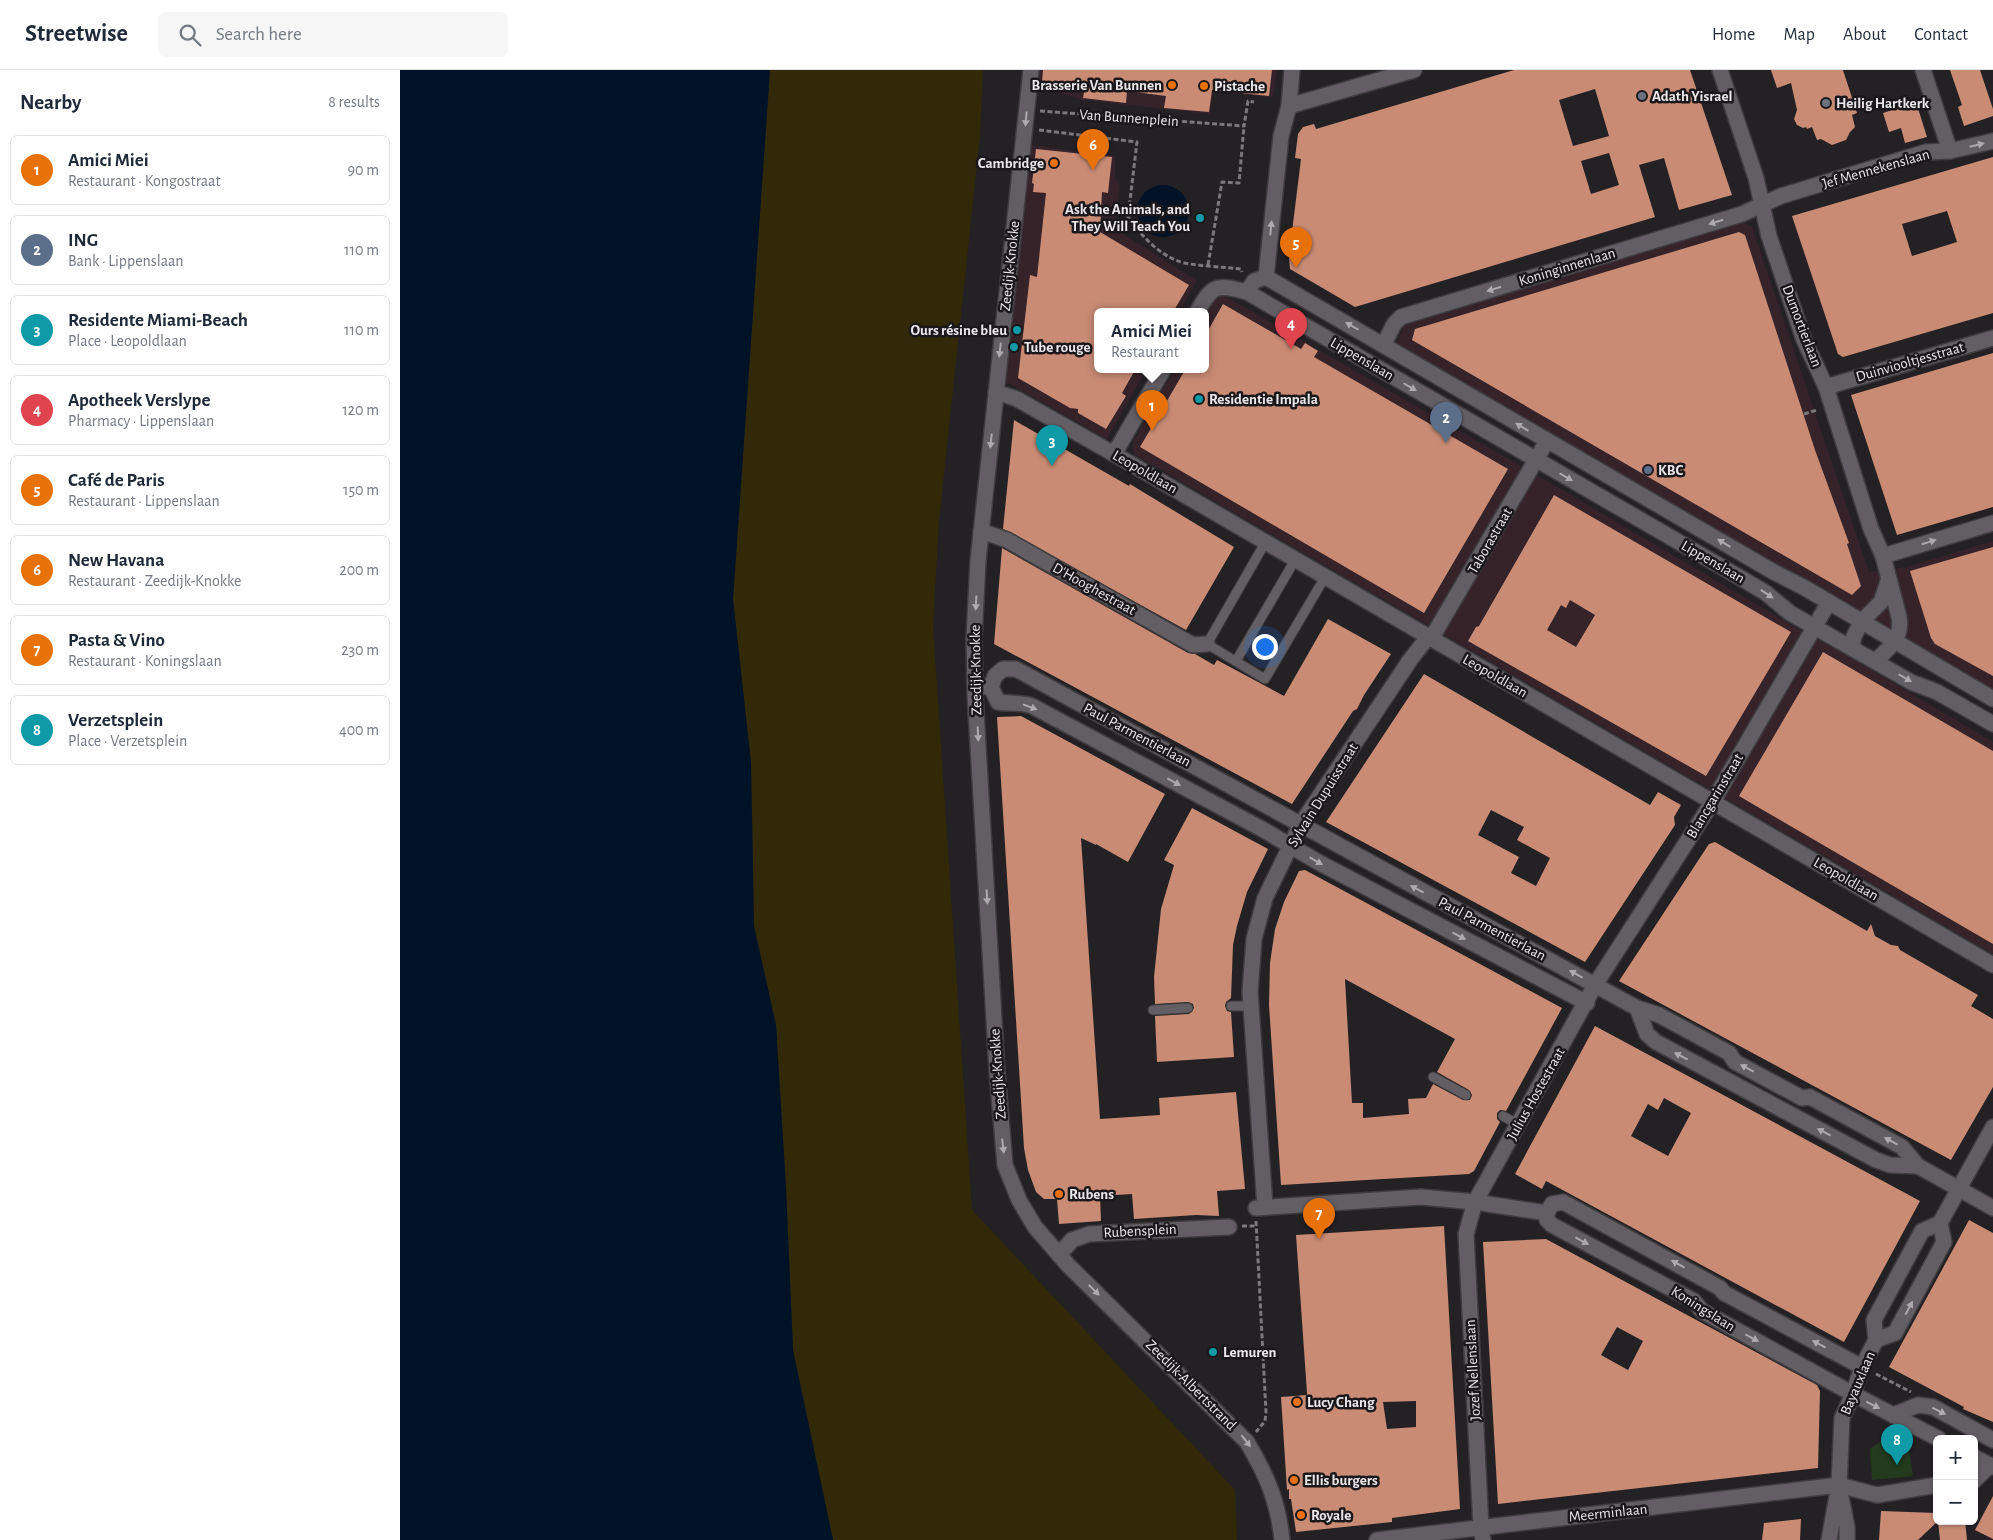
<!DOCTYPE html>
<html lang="en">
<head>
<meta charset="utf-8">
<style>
  :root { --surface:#fff; --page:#f6f6f7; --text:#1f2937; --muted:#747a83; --line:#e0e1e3; --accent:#ea580c }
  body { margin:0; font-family:"Alegreya Sans",sans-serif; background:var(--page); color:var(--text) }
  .controls { position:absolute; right:15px; bottom:15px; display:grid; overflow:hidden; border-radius:8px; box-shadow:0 1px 4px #0004 }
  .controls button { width:45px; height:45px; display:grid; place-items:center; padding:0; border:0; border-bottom:1px solid var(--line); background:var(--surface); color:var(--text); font:25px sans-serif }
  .you { position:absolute; left:864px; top:576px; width:18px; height:18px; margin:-12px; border:4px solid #fff; border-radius:50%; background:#1a73e8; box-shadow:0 0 0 8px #1a73e833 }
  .badge { display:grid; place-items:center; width:32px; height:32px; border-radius:50%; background:var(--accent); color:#fff; font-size:16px; font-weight:700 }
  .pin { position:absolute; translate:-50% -41px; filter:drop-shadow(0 1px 2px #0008) }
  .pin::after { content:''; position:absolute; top:26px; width:18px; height:15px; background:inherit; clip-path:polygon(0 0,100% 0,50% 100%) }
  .popup { position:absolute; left:694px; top:238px; width:115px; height:65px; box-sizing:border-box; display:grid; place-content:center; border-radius:8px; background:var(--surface); filter:drop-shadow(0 1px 4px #0005); font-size:16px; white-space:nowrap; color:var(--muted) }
  .popup b { font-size:19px; color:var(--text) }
  .popup::after { content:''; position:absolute; left:50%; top:100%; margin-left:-10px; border:10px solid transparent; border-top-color:var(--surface) }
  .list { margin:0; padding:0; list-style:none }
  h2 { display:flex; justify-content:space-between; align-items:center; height:65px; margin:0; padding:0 20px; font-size:21px }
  h2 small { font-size:16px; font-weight:400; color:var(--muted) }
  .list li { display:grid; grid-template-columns:32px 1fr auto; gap:15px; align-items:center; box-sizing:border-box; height:70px; margin:0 10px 10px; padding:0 10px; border:1px solid var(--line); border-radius:8px }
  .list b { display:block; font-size:19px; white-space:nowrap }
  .list p { margin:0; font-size:16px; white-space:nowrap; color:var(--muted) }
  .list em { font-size:16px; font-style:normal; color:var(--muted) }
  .icon { flex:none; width:28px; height:28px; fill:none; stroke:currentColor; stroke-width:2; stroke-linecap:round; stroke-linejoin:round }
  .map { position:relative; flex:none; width:1593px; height:1470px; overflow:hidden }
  header { display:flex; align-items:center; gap:30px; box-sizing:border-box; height:70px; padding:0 25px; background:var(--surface); border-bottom:1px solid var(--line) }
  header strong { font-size:24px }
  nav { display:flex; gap:28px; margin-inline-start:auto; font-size:18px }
  .search { width:350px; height:45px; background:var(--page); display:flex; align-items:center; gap:12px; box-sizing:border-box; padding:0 18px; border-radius:8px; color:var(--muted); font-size:19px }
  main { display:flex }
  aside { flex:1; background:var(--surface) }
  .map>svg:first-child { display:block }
  .commercial { fill:#36232a }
  .green { fill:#233a1e }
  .sand { fill:#312908 }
  .water { fill:#001326 }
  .building { fill:#c98b74; fill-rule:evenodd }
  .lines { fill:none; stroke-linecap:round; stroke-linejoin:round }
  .service-casing { stroke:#3e3c3e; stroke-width:11 }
  .minor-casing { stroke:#3e3c3e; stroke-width:18 }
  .tertiary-casing { stroke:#3e3c3e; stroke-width:18 }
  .path { stroke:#7b787b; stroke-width:3; stroke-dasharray:5 2.5; stroke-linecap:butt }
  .service { stroke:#625e63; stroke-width:9 }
  .minor { stroke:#625e63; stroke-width:15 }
  .tertiary { stroke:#625e63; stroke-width:15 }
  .oneway { fill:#adaaad }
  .food-dot { fill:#e8710a; stroke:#1b181b; stroke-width:2 }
  .worship-dot { fill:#6b7280; stroke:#1b181b; stroke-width:2 }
  .culture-dot { fill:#0f9aa8; stroke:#1b181b; stroke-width:2 }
  .service-dot { fill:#5c6f8a; stroke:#1b181b; stroke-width:2 }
  .labels { text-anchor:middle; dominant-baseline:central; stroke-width:5; stroke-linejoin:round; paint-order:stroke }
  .poi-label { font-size:15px; font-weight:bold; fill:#eae8ea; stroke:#1b181b; text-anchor:start }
  .street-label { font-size:15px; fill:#eae8ea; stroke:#1b181b }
</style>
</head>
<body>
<header>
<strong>Streetwise</strong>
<div class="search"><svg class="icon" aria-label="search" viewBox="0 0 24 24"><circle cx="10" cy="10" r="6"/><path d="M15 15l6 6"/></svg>Search here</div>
<nav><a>Home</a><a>Map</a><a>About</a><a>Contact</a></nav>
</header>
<main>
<aside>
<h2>Nearby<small>8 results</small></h2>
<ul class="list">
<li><span class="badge" style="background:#e8710a">1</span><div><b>Amici Miei</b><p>Restaurant · Kongostraat</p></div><em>90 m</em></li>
<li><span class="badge" style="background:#5c6f8a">2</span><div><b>ING</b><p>Bank · Lippenslaan</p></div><em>110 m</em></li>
<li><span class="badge" style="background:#0f9aa8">3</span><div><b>Residente Miami-Beach</b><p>Place · Leopoldlaan</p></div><em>110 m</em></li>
<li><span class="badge" style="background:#e0444e">4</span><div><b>Apotheek Verslype</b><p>Pharmacy · Lippenslaan</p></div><em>120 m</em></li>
<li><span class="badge" style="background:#e8710a">5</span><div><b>Café de Paris</b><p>Restaurant · Lippenslaan</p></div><em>150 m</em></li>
<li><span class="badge" style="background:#e8710a">6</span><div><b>New Havana</b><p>Restaurant · Zeedijk-Knokke</p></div><em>200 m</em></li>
<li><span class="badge" style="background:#e8710a">7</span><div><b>Pasta &amp; Vino</b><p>Restaurant · Koningslaan</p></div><em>230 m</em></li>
<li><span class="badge" style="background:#0f9aa8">8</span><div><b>Verzetsplein</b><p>Place · Verzetsplein</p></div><em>400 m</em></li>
</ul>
</aside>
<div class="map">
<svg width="1593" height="1470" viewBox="0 0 1593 1470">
  <rect width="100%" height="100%" fill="#242125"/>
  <g class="commercial">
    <polygon points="639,0 877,0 873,27 813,22 810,44 683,30 637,16"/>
    <polygon points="631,75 715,86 715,109 720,115 714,158 797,211 779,242 698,242 698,300 746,300 707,369 605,311"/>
    <polygon points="1342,152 1352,157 1469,502 1507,497 1593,471 1593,621 997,274 1005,252"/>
    <polygon points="823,225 1159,418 1393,556 1431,576 1593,672 1593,884 734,384 733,372 774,300 806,300 806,243 814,228"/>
  </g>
  <polygon class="green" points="1487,1367 1509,1379 1513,1406 1472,1410 1470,1379"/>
  <polygon class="sand" points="370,0 583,0 580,66 539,451 533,556 572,1140 835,1420 837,1470 433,1470 393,1280 386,1118 376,955 354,856 351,693 333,529"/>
  <g class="water">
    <polygon points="0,0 370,0 333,529 351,693 354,856 376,955 386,1118 393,1280 433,1470 0,1470"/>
    <circle cx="763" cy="141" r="26"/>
  </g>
  <g class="building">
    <polygon points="643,0 872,0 869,26 812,20 809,42 764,38 766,26 727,21 726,33 683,28 685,17 642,12"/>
    <path d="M1114,0H1290L1332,125L1279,140L1264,88L1239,95L1255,147L955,237L890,199L888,177L891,170L901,89L895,88L898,64L903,57L914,54L916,59ZM1195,19L1209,66L1173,76L1159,30ZM1209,83L1219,115L1191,124L1181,91Z"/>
    <polygon points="1371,0 1443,0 1457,43 1452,45 1455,57 1450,62 1446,70 1432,75 1421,69 1417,70 1412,57 1407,59 1406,57 1403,58 1397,55 1394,49 1397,40 1391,13 1377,18"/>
    <polygon points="1550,0 1580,0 1593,39 1593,46 1564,56 1558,37 1562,35"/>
    <polygon points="1516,32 1527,67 1505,73 1501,58 1489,62 1483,43"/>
    <polygon points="636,79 712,87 708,123 702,122 700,162 789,215 773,242 698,242 698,300 735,300 722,323 726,326 706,359 678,343 678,339 670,338 618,308 630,205 637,207 646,123 633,122 634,114 632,113"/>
    <path d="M1593,87V243L1443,287L1438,284L1392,146ZM1547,141L1557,172L1512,186L1502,154Z"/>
    <polygon points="1339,162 1345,165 1415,380 1449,473 1447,474 1461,516 1452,525 1012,270 1015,259"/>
    <polygon points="823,234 901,279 905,273 918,281 914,287 1108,399 1024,543 740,377 785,300 806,300 806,264"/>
    <polygon points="1593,283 1593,437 1497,465 1451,325"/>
    <polygon points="614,350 729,416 730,414 748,425 834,477 786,560 603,459"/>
    <path d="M1154,425L1391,562L1306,706L1068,571L1076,557L1079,556ZM1170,530L1195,545L1176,577L1147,560L1161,535L1166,538Z"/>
    <polygon points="1593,477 1593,606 1535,574 1531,568 1510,501"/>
    <polygon points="602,478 788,583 795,584 814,595 817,590 884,626 928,549 991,584 964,625 957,639 953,641 892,734 594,574"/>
    <polygon points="1423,582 1593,681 1593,874 1339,726"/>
    <path d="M1024,604L1250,735L1258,722L1281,735L1274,747L1275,755L1185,892L926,752ZM1091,740L1124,757L1117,770L1150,788L1136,816L1111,803L1119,787L1078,765Z"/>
    <polygon points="621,646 765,724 728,792 696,774 696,775 681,768 700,1049 760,1045 759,1028 836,1022 845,1119 817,1121 819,1146 796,1145 734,1149 732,1124 700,1126 701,1151 659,1154 657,1129 644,1129 636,1122 628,1100 624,1078 597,647"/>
    <polygon points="792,738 868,779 847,822 837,856 833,875 831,928 826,932 825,936 827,941 831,942 834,987 757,992 755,946 789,944 794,938 793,934 788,932 755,934 754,907 761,839 774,795 764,790"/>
    <polygon points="1315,772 1467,861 1471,854 1475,866 1491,875 1498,876 1500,880 1578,925 1571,936 1593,949 1593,1017 1551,1090 1219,911 1309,774"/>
    <path d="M905,800L1162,938L1106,1041L1100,1040L1097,1043V1049L1100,1052L1074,1101L1069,1104L881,1115L869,935L870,893L875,859L884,832L899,801ZM945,909L1055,969L1037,1002L1069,1020L1072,1025L1070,1030H1063L1033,1014L1026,1028L1008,1029L1009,1044L963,1048V1033H952Z"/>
    <path d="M1195,956L1520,1131L1444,1272L1146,1111L1142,1119L1115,1104ZM1264,1028L1291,1043L1268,1086L1231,1066L1248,1034L1258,1040Z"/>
    <polygon points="1569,1150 1593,1163 1593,1352 1563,1339 1564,1337 1489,1297"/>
    <path d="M1044,1156L1060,1439L992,1448V1452L896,1462L891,1429H889V1419L887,1420L881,1327L907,1325V1323L896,1165ZM1016,1331V1357L987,1359L983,1332Z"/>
    <path d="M1146,1169L1417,1315L1420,1321L1418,1398L1098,1434L1083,1172ZM1217,1257L1243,1271L1228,1300L1201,1285Z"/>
    <polygon points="1593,1426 1593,1469 1575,1460"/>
    <polygon points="1481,1441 1537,1443 1537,1452 1518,1470 1479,1470"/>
    <polygon points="1401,1449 1400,1470 1362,1470 1364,1453"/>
    <polygon points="1538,1451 1565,1451 1567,1470 1540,1470"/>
  </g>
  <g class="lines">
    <defs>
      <g id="service">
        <polyline points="865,473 807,574 865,609 925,507"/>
        <polyline points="836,591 895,490"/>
        <polyline points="831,936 851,936"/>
        <polyline points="753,940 788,938"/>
        <polyline points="1033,1007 1066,1025"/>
        <polyline points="1103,1046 1119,1055"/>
      </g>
      <g id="minor">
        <path d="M631,0L578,491L574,568L575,624L597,1001L605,1095L619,1130L635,1157L668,1195L847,1372C867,1406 878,1431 882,1470"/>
        <path d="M1320,0L1356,108L1369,166L1404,270L1426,317L1471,459L1483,486L1499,547C1503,567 1489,579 1475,591"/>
        <polyline points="1523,0 1550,81"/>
        <polyline points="889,36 1014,0"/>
        <path d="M797,242C813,214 816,214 847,222"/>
        <polyline points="984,274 994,254 1001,247 1342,144 1381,126 1526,82 1550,81 1593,71"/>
        <polyline points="1426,317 1593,268"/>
        <polyline points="596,322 617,329 714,384 1593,895"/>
        <polyline points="714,384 763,300"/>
        <polyline points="581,461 607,470 793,575 807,574"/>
        <polyline points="1483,486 1593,453"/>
        <polyline points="1031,569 1147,371"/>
        <polyline points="1452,578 1454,566 1462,551 1481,532 1488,511"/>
        <polyline points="575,616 591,617 595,606 603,599 616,599 1237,938 1259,945 1329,983 1335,992 1402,1028 1410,1027 1502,1077 1518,1096 1593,1138"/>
        <path d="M591,617L598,632C610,634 621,632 632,636L862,759L918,792L1187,933"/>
        <polyline points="1237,938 1247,964 1256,972 1476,1090 1490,1095 1518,1096"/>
        <polyline points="865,1137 850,922 854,869 865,828 901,754 1010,590 1028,567"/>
        <polyline points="856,1138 1021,1127 1075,1132 1147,1143"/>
        <polyline points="659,1185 672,1170 689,1164 829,1157"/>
        <polyline points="1476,1270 1495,1263 1544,1172 1540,1153"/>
        <polyline points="1462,1297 1324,1223 1320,1218 1163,1132 1152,1134 1147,1143 1147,1150 1152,1155 1294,1231 1302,1241 1453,1324 1539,1369"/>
        <polyline points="1493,1345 1518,1335 1533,1337 1593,1370"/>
        <polyline points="1574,1387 1593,1397"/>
        <polyline points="1574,1411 1590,1395"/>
        <polyline points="1440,1422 1447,1457 1447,1470"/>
        <polyline points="977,1470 1439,1415 1477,1425 1537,1415"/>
        <polyline points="1083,1470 1081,1457 1066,1164 1075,1132 1195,915 1313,731 1429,532"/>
        <polyline points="1429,1470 1439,1415 1442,1348 1453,1324 1462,1297 1476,1270 1474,1250 1522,1161 1540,1153 1593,1057"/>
      </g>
      <g id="tertiary">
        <polyline points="866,207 881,66 889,36 892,0"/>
        <polyline points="1593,629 1405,518 1372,501 866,207 854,211 847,222 1334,504 1366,523 1390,543 1511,612 1537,622 1593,654"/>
      </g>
    </defs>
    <use href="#service" class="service-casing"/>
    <use href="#minor" class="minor-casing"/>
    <use href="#tertiary" class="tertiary-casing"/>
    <g class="path">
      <polyline points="640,41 844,56 848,31 854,32"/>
      <path d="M639,60L737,72L728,147C741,165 757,183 778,191C789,196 827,197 841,199L842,202"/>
      <polyline points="808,195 822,112 839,113 844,56"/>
      <polyline points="1404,344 1417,340"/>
      <polyline points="856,1151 866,1342 865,1351 856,1362"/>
      <polyline points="842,1156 856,1156"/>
      <polyline points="1476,1304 1511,1322"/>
    </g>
    <use href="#service" class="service"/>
    <use href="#minor" class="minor"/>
    <use href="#tertiary" class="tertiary"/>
  </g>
  <defs><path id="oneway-solid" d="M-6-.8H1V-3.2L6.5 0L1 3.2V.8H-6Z" transform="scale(1.25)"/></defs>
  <g class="oneway">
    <use href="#oneway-solid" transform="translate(626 49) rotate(95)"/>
    <use href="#oneway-solid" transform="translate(1577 75) rotate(-14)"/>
    <use href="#oneway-solid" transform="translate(1316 152) rotate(163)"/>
    <use href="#oneway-solid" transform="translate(871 158) rotate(-84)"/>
    <use href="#oneway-solid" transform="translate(1094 219) rotate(163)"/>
    <use href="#oneway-solid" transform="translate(952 256) rotate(-150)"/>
    <use href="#oneway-solid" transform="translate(600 280) rotate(96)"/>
    <use href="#oneway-solid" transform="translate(1010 317) rotate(30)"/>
    <use href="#oneway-solid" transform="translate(1122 357) rotate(-149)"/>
    <use href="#oneway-solid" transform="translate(591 371) rotate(96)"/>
    <use href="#oneway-solid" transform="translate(1166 407) rotate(30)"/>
    <use href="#oneway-solid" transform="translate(1529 472) rotate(-17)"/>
    <use href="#oneway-solid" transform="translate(1324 473) rotate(-149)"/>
    <use href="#oneway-solid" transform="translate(1367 524) rotate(34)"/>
    <use href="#oneway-solid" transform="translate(576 533) rotate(93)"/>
    <use href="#oneway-solid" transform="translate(1505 608) rotate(30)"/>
    <use href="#oneway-solid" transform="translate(630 637) rotate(20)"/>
    <use href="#oneway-solid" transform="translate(578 664) rotate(87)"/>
    <use href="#oneway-solid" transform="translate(774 712) rotate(28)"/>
    <use href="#oneway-solid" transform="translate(916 791) rotate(30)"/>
    <use href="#oneway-solid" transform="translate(1017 819) rotate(-152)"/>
    <use href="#oneway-solid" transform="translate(587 827) rotate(87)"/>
    <use href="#oneway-solid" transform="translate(1059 866) rotate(28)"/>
    <use href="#oneway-solid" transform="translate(1176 904) rotate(-151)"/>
    <use href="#oneway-solid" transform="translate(1281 986) rotate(-152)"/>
    <use href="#oneway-solid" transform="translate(1347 998) rotate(-152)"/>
    <use href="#oneway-solid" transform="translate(1424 1062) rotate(-152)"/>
    <use href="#oneway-solid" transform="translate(1491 1071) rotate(-152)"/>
    <use href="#oneway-solid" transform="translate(603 1076) rotate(83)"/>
    <use href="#oneway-solid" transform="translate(1182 1171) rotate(28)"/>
    <use href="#oneway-solid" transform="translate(1278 1194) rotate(-151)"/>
    <use href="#oneway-solid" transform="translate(694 1220) rotate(45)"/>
    <use href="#oneway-solid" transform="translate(1509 1238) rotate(-62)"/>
    <use href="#oneway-solid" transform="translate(1352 1268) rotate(28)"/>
    <use href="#oneway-solid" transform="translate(1419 1274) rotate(-152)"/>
    <use href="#oneway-solid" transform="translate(1473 1335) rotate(27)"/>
    <use href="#oneway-solid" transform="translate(1539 1341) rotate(27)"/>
    <use href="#oneway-solid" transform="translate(846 1371) rotate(52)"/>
  </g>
  <g class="food-dot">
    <circle cx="772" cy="15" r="5"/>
    <circle cx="804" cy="16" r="5"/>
    <circle cx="654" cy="93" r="5"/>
    <circle cx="659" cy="1124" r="5"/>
    <circle cx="897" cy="1332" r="5"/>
    <circle cx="894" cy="1410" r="5"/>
    <circle cx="901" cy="1445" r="5"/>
  </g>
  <g class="worship-dot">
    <circle cx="1242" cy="26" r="5"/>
    <circle cx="1426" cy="33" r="5"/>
  </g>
  <g class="culture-dot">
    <circle cx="800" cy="148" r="5"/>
    <circle cx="617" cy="260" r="5"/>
    <circle cx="614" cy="277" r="5"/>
    <circle cx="799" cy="329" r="5"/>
    <circle cx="813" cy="1282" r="5"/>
  </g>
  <circle class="service-dot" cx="1248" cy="400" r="5"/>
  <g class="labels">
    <g class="poi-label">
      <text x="762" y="15" text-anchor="end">Brasserie Van Bunnen</text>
      <text x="814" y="16">Pistache</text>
      <text x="1252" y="26">Adath Yisrael</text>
      <text x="1436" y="33">Heilig Hartkerk</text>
      <text x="644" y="93" text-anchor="end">Cambridge</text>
      <text x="790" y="139" text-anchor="end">Ask the Animals, and<tspan x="790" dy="17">They Will Teach You</tspan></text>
      <text x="607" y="260" text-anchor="end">Ours résine bleu</text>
      <text x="624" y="277">Tube rouge</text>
      <text x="809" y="329">Residentie Impala</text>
      <text x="1258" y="400">KBC</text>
      <text x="669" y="1124">Rubens</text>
      <text x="823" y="1282">Lemuren</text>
      <text x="907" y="1332">Lucy Chang</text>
      <text x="904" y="1410">Ellis burgers</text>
      <text x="911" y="1445">Royale</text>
    </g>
    <g class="street-label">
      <text transform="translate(729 48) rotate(4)">Van Bunnenplein</text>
      <text transform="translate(1476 99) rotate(-16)">Jef Mennekenslaan</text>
      <text transform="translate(610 196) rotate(-84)">Zeedijk-Knokke</text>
      <text transform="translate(1167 197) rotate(-17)">Koninginnenlaan</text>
      <text transform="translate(1402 256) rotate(69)">Dumortierlaan</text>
      <text transform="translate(962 289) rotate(30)">Lippenslaan</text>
      <text transform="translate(1510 292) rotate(-16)">Duinviooltjesstraat</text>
      <text transform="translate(745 402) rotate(30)">Leopoldlaan</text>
      <text transform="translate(1090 471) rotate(-60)">Taborastraat</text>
      <text transform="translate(1313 492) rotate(30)">Lippenslaan</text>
      <text transform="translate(694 519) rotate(29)">D'Hooghestraat</text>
      <text transform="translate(576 600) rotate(-91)">Zeedijk-Knokke</text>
      <text transform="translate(1095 606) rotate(30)">Leopoldlaan</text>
      <text transform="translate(737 665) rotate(28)">Paul Parmentierlaan</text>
      <text transform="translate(923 725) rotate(-58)">Sylvain Dupuisstraat</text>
      <text transform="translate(1315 726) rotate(-59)">Blancgarinstraat</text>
      <text transform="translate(1446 809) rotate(30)">Leopoldlaan</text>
      <text transform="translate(1092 859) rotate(28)">Paul Parmentierlaan</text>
      <text transform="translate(598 1004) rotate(-94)">Zeedijk-Knokke</text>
      <text transform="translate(1136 1024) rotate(-61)">Julius Hostestraat</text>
      <text transform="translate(740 1161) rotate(-3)">Rubensplein</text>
      <text transform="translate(1303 1239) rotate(32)">Koningslaan</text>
      <text transform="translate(1073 1300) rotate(-93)">Jozef Nellenslaan</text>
      <text transform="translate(1458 1313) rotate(-67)">Bayauxlaan</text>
      <text transform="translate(791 1315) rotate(45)">Zeedijk-Albertstrand</text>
      <text transform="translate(1208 1443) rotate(-6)">Meerminlaan</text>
    </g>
  </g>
</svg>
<div class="controls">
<button>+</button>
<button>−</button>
</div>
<div class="you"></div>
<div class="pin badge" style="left:752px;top:361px;background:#e8710a">1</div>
<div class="popup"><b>Amici Miei</b>Restaurant</div>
<div class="pin badge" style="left:1046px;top:373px;background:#5c6f8a">2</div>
<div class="pin badge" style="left:652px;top:396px;background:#0f9aa8">3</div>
<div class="pin badge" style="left:891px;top:279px;background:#e0444e">4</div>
<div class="pin badge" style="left:896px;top:198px;background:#e8710a">5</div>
<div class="pin badge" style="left:693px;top:100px;background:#e8710a">6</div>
<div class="pin badge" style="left:919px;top:1169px;background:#e8710a">7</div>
<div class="pin badge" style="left:1497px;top:1395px;background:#0f9aa8">8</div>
</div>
</main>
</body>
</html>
